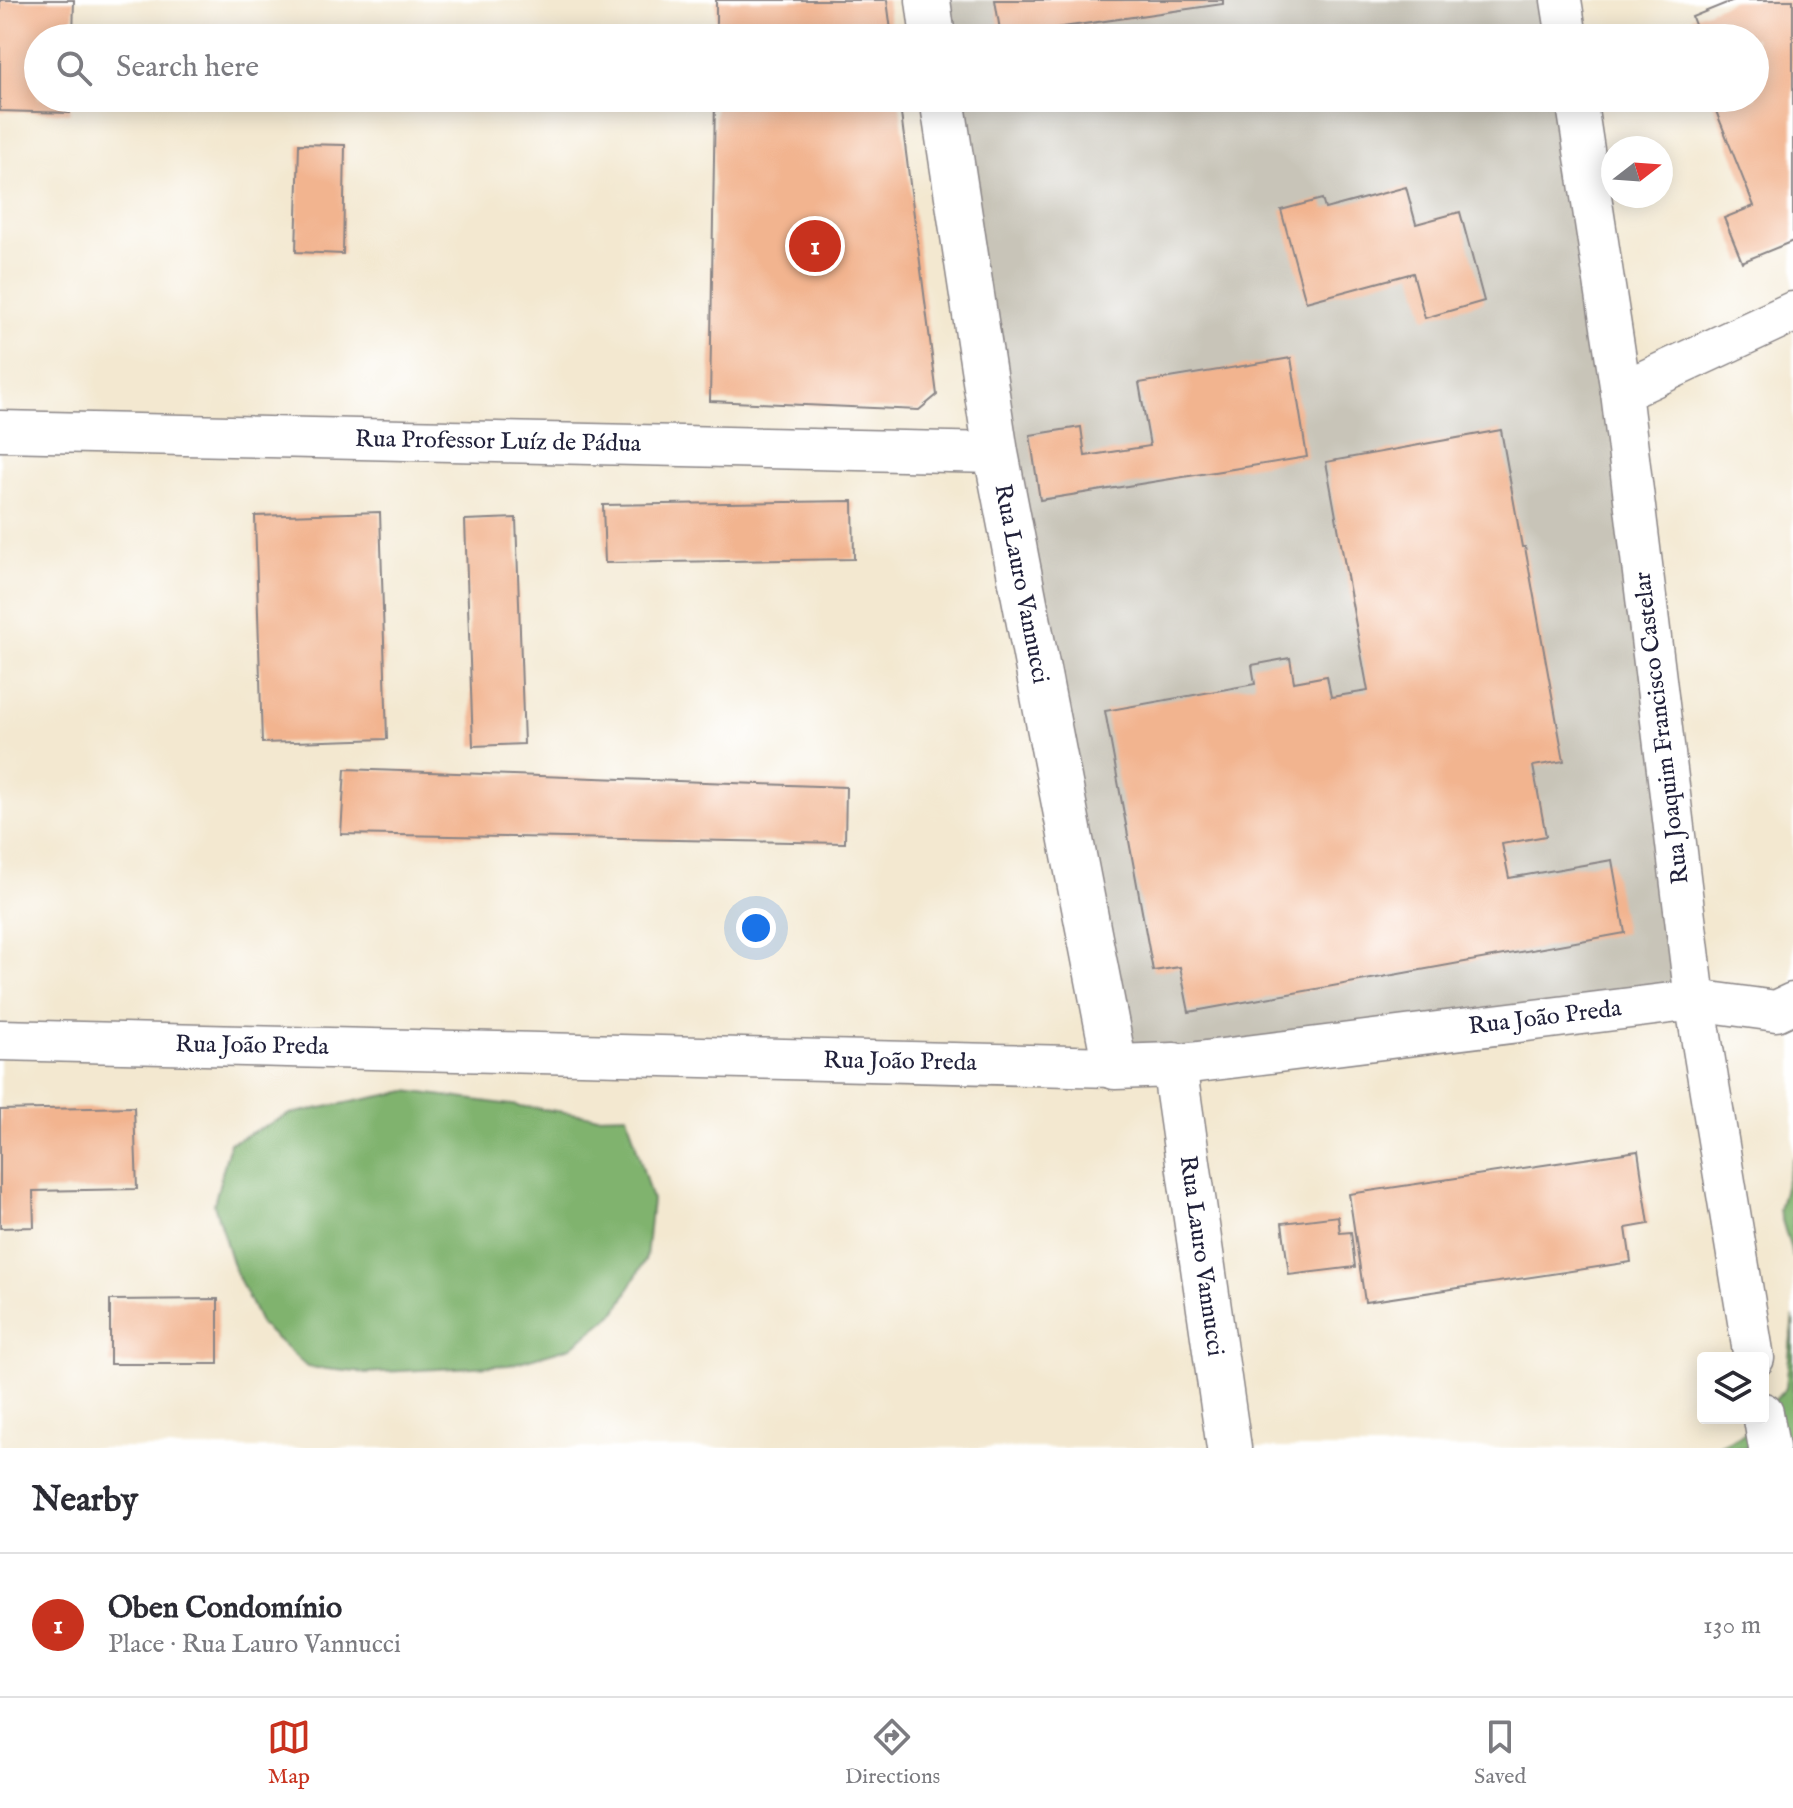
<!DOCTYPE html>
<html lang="en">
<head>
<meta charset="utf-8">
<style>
  :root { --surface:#fff; --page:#f2f2f3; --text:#2b2b33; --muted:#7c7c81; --line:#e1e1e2; --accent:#c8321e }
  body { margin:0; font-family:"IM FELL English",serif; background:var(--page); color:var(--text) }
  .controls { position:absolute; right:24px; bottom:24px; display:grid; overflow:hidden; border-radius:8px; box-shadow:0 4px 20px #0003 }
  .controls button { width:72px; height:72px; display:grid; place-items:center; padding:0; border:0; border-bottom:2px solid var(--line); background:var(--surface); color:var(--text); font:40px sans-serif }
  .compass { position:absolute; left:1601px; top:136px; width:72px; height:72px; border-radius:50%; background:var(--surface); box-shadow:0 4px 20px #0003; rotate:73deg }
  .you { position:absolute; left:756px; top:928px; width:28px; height:28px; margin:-20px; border:6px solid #fff; border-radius:50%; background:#1a73e8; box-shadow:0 0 0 12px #1a73e833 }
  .badge { display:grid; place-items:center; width:52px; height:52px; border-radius:50%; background:var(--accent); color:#fff; font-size:26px; font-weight:700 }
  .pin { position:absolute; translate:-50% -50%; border:4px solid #fff; box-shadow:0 2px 8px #0006 }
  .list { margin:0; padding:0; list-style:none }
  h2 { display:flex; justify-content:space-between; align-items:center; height:104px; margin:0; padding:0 32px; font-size:34px }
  h2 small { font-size:26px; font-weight:400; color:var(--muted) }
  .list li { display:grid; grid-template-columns:52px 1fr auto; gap:24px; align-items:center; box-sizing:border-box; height:144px; padding:0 32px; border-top:2px solid var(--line) }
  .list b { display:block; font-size:30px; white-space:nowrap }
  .list p { margin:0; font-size:26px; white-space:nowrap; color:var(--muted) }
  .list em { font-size:26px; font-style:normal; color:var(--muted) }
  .icon { flex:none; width:44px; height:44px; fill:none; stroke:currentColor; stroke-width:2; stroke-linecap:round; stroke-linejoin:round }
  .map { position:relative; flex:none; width:1793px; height:1448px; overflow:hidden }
  .search { position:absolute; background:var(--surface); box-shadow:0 4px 20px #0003; left:24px; right:24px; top:24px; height:88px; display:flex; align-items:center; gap:20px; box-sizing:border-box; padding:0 28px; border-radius:44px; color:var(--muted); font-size:30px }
  .sheet { height:248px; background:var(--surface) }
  nav { display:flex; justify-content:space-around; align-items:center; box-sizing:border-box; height:112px; border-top:2px solid var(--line); background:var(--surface); font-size:22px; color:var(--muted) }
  nav a { display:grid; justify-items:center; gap:4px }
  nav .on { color:var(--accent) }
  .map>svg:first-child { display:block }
  .industrial { fill:#c8c4b8 }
  .forest { fill:#80b36e; stroke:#516a54; stroke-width:2 }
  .building { fill:#f2b48f }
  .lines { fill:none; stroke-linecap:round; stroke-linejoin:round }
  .street-casing { stroke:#8a8586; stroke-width:43 }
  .secondary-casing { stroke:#8a8586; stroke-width:47 }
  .street { stroke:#fff; stroke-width:40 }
  .secondary { stroke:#fff; stroke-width:44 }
  .labels { text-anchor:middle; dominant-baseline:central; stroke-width:7; stroke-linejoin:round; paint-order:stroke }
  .street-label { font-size:24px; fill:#22223b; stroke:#fff }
</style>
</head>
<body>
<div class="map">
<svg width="1793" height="1448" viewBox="0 0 1793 1448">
  <rect width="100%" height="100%" fill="#fff"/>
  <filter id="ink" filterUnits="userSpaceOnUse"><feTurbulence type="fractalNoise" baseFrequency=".0125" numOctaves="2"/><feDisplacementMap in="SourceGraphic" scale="16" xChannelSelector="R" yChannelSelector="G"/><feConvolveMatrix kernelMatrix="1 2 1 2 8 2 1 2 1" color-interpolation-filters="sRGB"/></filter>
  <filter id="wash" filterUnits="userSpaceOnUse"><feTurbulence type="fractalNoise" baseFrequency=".006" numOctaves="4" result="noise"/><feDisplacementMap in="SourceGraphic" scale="32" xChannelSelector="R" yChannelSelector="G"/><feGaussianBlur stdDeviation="1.8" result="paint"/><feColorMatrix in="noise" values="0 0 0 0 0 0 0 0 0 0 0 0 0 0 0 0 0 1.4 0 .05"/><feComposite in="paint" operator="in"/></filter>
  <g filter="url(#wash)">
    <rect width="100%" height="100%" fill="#f3e8d0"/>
    <g class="industrial">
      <polygon points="932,0 1549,0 1555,38 937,38"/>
      <polygon points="946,98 1563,98 1695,1000 1115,1067"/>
    </g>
    <g class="forest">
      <polygon points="407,1091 594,1116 627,1115 652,1200 646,1258 617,1311 571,1347 509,1365 365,1373 307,1367 261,1325 233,1266 214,1204 230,1143 290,1114"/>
      <polygon points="1793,1157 1793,1257 1779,1210"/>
      <polygon points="1793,1316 1793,1448 1715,1448 1743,1434 1786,1388"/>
    </g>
    <g id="blocks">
      <g class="building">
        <polygon points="0,0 74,0 73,38 38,38 38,98 71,98 70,113 0,111"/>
        <polygon points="716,0 887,0 892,38 716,38"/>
        <polygon points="995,0 1223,0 1223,4 1001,36"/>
        <polygon points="1734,0 1793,0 1793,241 1742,262 1724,218 1754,206 1712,101 1719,98 1755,98 1755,38 1700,38 1692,17"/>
        <polygon points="715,98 899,98 937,395 919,410 710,401"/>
        <polygon points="299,144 345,145 343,254 296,252"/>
        <polygon points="1406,187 1416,224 1460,212 1484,301 1425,318 1413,273 1306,302 1281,210 1322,199 1325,209"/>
        <polygon points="1291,358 1307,457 1040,500 1030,435 1081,427 1085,456 1150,446 1139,383"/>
        <polygon points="1501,430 1522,547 1525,547 1564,761 1533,766 1546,836 1502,844 1509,878 1612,860 1625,933 1189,1012 1180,967 1153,971 1105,711 1255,684 1252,665 1290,658 1294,682 1327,676 1331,697 1368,691 1326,462"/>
        <polygon points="853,501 854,559 605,563 603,505"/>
        <polygon points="380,512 387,739 262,743 255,516"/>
        <polygon points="516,518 524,744 473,746 465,520"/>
        <polygon points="345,769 846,787 845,843 341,834"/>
        <polygon points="134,1107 137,1189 33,1191 34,1227 0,1228 0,1110"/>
        <polygon points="1638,1151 1649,1224 1626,1228 1631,1262 1365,1302 1349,1194"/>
        <polygon points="1338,1216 1340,1233 1351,1232 1355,1267 1289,1275 1282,1223"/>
        <polygon points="218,1299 218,1364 110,1364 110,1300"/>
      </g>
    </g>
  </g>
  <g filter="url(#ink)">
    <use href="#blocks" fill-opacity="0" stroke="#8a8586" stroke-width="2"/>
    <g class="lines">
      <defs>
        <g id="street">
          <polyline points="1561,0 1567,38"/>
          <polyline points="1576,98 1621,392 1695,1000 1754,1358"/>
          <polyline points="1621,392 1793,312"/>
          <polyline points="0,431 996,453"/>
          <polyline points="0,1040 1115,1067"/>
          <polyline points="1174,1065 1695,1000 1776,1011 1793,1003"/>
          <polyline points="1763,1413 1769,1448"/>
        </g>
        <g id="secondary">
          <polyline points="928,0 933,38"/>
          <polyline points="942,98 996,453 1115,1067 1174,1065 1229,1448"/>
        </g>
      </defs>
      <use href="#street" class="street-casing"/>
      <use href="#secondary" class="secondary-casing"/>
      <use href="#street" class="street"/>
      <use href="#secondary" class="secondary"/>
    </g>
  </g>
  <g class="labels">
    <g class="street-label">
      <text transform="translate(498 442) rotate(1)">Rua Professor Luíz de Pádua</text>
      <text transform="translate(1021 584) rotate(79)">Rua Lauro Vannucci</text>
      <text transform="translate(1662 728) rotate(-97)">Rua Joaquim Francisco Castelar</text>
      <text transform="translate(1545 1018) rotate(-7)">Rua João Preda</text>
      <text transform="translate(252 1046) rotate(1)">Rua João Preda</text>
      <text transform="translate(900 1062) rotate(1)">Rua João Preda</text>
      <text transform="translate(1201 1256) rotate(82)">Rua Lauro Vannucci</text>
    </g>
  </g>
</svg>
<div class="controls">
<button><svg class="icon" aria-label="layers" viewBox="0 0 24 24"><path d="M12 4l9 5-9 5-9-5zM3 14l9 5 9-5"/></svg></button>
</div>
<svg class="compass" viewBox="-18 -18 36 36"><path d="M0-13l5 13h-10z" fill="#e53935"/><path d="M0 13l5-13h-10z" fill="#7c7c81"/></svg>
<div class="you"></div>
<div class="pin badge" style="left:815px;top:246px">1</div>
<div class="search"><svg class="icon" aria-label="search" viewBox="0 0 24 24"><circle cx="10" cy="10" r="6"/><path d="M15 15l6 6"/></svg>Search here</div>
</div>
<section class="sheet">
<h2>Nearby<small></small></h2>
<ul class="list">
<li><span class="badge">1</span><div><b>Oben Condomínio</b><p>Place · Rua Lauro Vannucci</p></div><em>130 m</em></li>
</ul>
</section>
<nav>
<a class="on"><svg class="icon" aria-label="map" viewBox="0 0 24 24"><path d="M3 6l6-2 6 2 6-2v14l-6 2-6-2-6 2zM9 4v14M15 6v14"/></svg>Map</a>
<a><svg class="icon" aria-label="directions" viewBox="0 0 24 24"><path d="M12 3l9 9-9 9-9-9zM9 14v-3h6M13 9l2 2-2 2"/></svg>Directions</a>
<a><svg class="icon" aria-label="saved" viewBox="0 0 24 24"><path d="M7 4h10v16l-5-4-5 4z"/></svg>Saved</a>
</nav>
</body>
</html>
